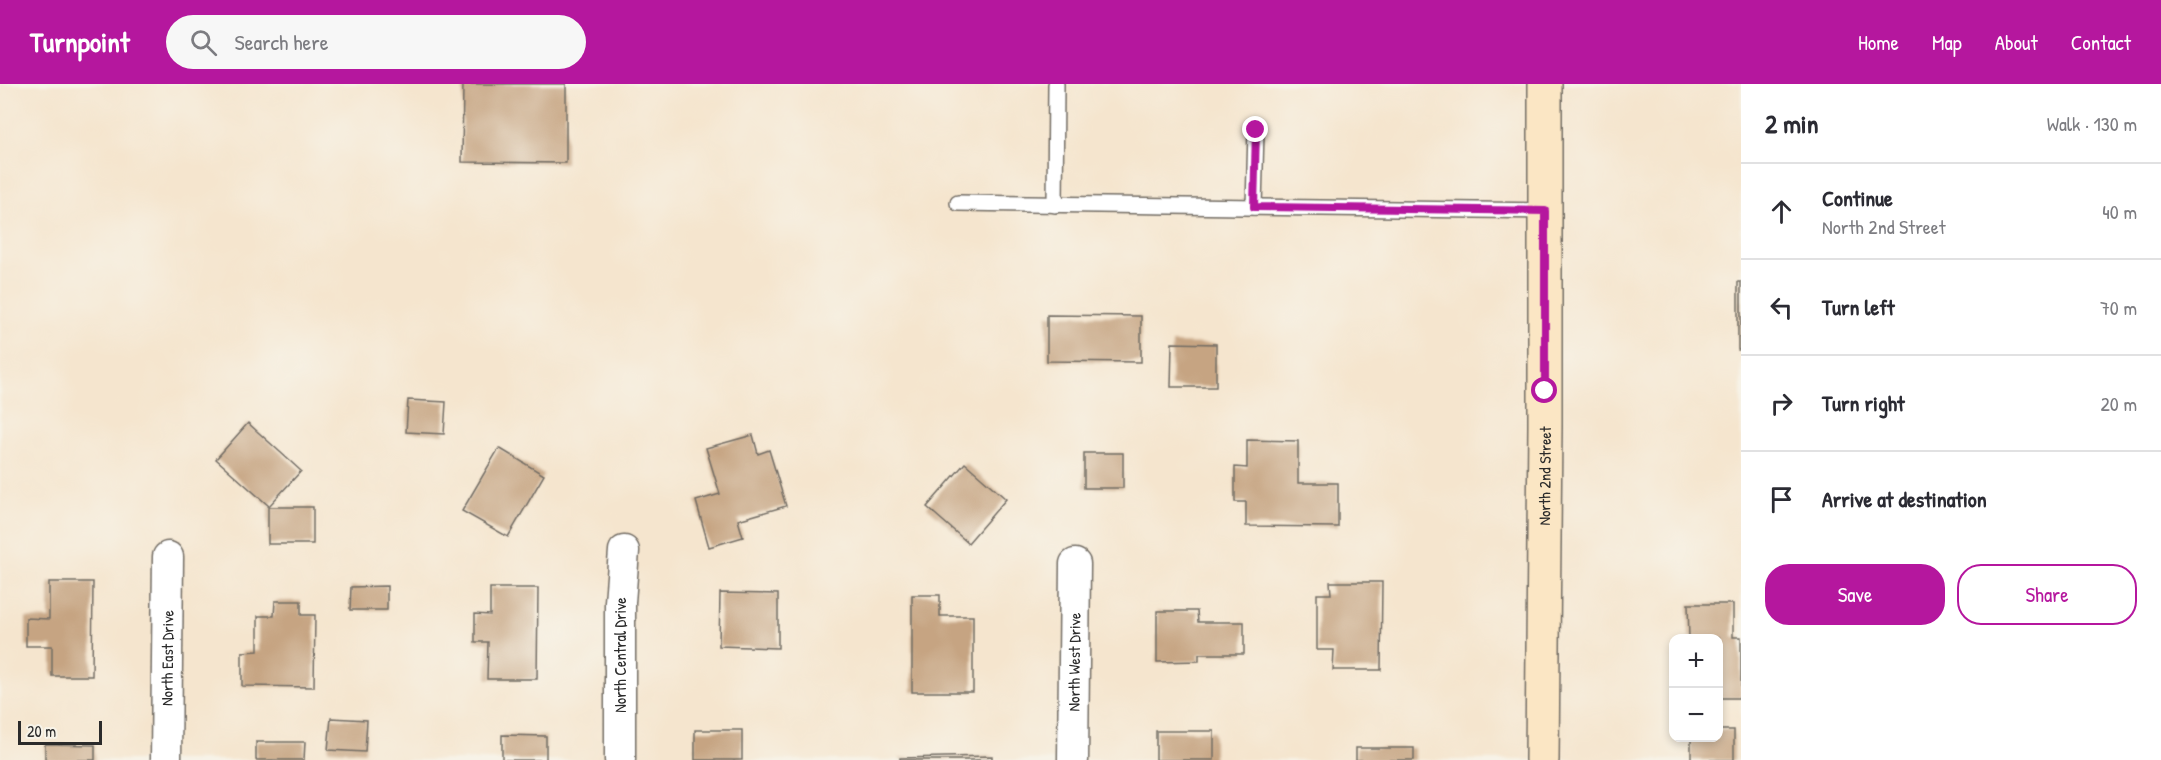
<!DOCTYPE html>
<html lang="en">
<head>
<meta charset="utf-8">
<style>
  :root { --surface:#fff; --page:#f7f7f7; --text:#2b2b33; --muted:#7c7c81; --line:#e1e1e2; --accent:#b5179e }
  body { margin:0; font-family:"Patrick Hand",sans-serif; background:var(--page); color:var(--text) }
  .controls { position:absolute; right:18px; bottom:18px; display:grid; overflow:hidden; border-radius:12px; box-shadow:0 3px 9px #0003 }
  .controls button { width:54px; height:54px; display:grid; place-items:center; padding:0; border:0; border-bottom:2px solid var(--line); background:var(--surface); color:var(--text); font:30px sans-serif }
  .scale { position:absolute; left:18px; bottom:15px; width:84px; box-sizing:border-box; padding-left:6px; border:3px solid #2b2b2b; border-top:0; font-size:16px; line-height:21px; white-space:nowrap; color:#2b2b2b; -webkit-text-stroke:4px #f7f3e8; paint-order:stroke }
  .stop { position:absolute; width:18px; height:18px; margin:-14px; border:4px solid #b5179e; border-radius:50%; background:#fff }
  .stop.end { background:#b5179e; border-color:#fff; box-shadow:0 2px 6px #0008 }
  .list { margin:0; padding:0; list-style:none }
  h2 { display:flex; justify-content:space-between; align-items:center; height:78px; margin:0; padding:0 24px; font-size:26px }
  h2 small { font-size:20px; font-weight:400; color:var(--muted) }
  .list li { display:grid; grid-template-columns:39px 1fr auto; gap:18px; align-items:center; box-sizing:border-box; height:96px; padding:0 24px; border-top:2px solid var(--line) }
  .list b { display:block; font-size:22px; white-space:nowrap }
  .list p { margin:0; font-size:20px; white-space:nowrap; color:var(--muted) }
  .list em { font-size:20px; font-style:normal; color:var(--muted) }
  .actions { display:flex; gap:12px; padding:18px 24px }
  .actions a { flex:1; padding:14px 0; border:2px solid var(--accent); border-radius:24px; text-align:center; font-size:21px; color:var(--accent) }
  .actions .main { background:var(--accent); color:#fff }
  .icon { flex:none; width:33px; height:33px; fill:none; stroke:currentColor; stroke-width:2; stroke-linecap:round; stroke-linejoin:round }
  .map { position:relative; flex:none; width:1741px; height:676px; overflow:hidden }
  header { display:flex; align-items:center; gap:36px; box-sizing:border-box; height:84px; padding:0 30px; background:var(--accent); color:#fff }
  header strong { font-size:28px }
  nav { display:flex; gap:33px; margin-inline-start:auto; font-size:21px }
  .search { width:420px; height:54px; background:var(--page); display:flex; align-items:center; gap:15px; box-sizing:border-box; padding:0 21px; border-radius:33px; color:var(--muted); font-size:22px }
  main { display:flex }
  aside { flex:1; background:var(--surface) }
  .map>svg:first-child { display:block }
  .building { fill:#c6a482 }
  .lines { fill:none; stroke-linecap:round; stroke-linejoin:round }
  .lane-casing { stroke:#726c64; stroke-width:18 }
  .street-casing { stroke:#726c64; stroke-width:33 }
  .secondary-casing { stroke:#726c64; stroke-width:36 }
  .lane { stroke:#fff; stroke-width:15 }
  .street { stroke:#fff; stroke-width:30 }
  .secondary { stroke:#fbe6c4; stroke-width:33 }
  .route { stroke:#b5179e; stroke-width:8 }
  .labels { text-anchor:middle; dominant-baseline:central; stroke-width:6; stroke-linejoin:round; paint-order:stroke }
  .street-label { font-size:16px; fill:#2b2b2b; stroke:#f7f3e8 }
</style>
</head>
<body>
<header>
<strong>Turnpoint</strong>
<div class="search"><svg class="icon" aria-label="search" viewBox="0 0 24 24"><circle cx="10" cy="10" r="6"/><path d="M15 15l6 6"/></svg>Search here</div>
<nav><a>Home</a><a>Map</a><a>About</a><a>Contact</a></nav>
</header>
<main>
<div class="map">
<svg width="1741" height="676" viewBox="0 0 1741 676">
  <rect width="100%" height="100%" fill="#f7f3e8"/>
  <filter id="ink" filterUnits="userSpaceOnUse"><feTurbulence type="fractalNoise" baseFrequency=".0167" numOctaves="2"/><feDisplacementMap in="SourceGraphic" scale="12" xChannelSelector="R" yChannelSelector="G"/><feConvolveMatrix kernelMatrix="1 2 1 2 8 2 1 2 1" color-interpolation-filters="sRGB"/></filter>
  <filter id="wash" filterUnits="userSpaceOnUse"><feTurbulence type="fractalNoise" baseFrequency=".008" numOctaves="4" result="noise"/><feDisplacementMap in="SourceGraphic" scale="24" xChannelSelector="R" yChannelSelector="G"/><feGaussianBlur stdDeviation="1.35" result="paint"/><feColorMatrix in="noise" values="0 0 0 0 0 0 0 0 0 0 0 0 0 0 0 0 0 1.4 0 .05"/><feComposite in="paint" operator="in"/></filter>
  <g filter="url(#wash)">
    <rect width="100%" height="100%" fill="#f5e5ce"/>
    <g id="blocks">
      <g class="building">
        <polygon points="463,0 566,0 566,79 462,78"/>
        <rect x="1738" y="198" width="3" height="68"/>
        <polygon points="1047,231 1141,232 1141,278 1047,277"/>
        <polygon points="1172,259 1216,260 1216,303 1171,303"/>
        <polygon points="408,316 446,318 444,350 406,348"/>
        <polygon points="248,339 301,387 269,422 216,375"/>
        <polygon points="753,351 758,370 769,366 786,422 738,436 743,453 709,463 696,417 720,410 706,364"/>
        <polygon points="1247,356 1298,357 1298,399 1338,399 1338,443 1246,442 1246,418 1235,418 1235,383 1247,384"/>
        <polygon points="499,364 544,391 508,453 462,427"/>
        <rect x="1084" y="369" width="39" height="35"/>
        <polygon points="965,379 1006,415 968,459 927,423"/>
        <rect x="268" y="423" width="45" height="37"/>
        <polygon points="49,498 93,498 92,592 52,592 52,562 26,562 26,534 49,535"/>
        <polygon points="1330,498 1382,498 1381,586 1333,586 1334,566 1317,566 1317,510 1331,510"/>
        <polygon points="387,502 387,526 350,526 351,503"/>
        <polygon points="490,504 538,504 537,595 487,595 488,558 475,558 475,530 490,531"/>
        <polygon points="720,509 778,510 778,564 719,562"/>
        <polygon points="912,511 940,511 940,532 973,532 973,608 912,608"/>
        <polygon points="275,517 301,517 301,531 315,531 314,603 242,602 242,568 258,567 258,532 274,532"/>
        <polygon points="1688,520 1733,520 1733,553 1741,553 1741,614 1718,614 1718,554 1689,554"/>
        <polygon points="1157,527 1197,527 1198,538 1244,538 1244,570 1199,570 1199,577 1157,578"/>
        <polygon points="331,634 367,636 365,668 328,666"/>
        <rect x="695" y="646" width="47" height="30"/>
        <polygon points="1718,646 1734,646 1734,676 1691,676 1691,654 1718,654"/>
        <rect x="1156" y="647" width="58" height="29"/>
        <polygon points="502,651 546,652 546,676 502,676"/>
        <polygon points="256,658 305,658 304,676 256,676"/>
        <polygon points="45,660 95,661 95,676 45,676"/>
        <rect x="1356" y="664" width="58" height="12"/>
        <polygon points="992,672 992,676 900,676 900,674"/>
      </g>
    </g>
  </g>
  <g filter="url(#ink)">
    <use href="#blocks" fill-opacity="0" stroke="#726c64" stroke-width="1.5"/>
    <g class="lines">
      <defs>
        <g id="lane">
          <polyline points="958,119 1545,127"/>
          <polyline points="1055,121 1056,0"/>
          <polyline points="1254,123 1256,46"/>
        </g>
        <g id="street">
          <path id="s1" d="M166,676L168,473"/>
          <path id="s2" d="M620,676V518L624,467"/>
          <path id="s3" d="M1073,676L1075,480"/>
        </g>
        <g id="secondary">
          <path id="s4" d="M1542,676L1545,342V0"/>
        </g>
      </defs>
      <use href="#lane" class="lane-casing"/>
      <use href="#street" class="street-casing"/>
      <use href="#secondary" class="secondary-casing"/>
      <use href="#lane" class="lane"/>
      <use href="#street" class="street"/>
      <use href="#secondary" class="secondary"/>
    </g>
  </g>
  <g class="lines" filter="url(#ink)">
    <polyline class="route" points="1256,46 1254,123 1545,127 1545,307"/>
  </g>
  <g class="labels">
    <g class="street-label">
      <text stroke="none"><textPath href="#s4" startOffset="284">North 2nd Street</textPath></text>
      <text stroke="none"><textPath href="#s2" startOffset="105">North Central Drive</textPath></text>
      <text stroke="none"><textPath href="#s1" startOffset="102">North East Drive</textPath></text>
      <text stroke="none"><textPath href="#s3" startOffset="98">North West Drive</textPath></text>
    </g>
  </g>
</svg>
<div class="controls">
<button>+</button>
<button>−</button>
</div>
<div class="scale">20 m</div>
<div class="stop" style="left:1545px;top:307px"></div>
<div class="stop end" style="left:1256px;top:46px"></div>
</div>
<aside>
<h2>2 min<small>Walk · 130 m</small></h2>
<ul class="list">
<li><svg class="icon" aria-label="ahead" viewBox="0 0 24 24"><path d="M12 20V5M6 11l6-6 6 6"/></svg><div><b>Continue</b><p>North 2nd Street</p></div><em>40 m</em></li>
<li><svg class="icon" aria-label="left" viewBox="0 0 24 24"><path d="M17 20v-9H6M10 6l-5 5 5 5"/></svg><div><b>Turn left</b></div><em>70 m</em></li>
<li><svg class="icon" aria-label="right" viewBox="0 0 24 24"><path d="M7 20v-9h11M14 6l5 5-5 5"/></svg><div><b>Turn right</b></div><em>20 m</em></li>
<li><svg class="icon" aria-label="arrive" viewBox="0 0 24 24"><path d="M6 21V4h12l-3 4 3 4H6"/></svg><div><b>Arrive at destination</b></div></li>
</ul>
<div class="actions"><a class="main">Save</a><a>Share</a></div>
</aside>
</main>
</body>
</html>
